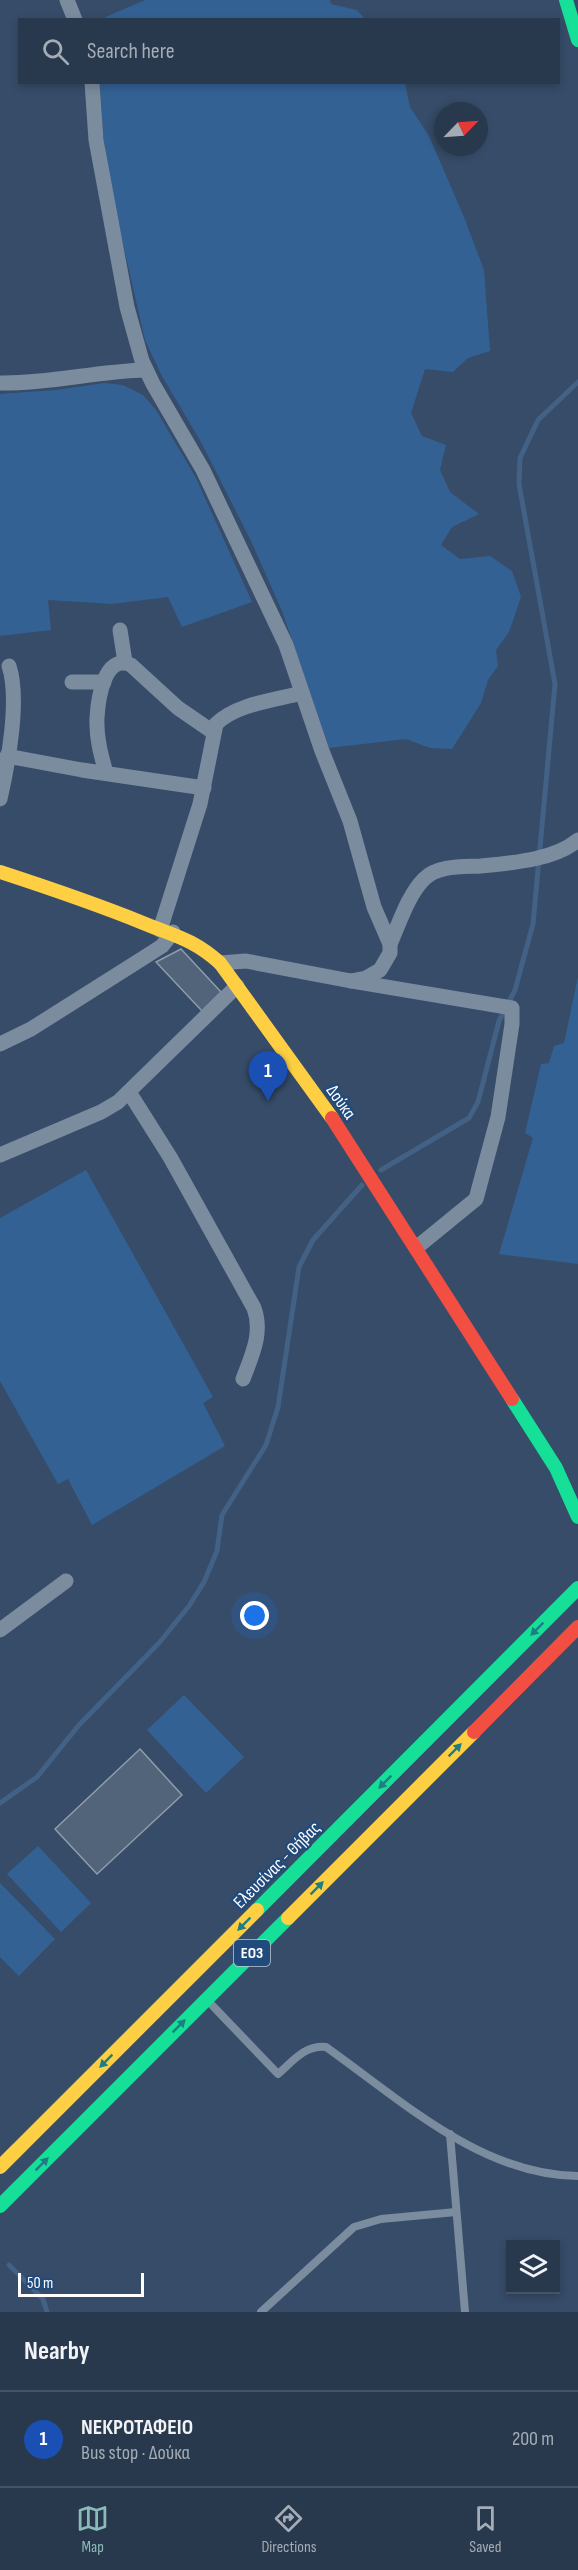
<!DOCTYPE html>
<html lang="en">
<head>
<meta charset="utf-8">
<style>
  :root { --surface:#28394e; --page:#304055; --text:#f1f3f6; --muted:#a5acb6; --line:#445366; --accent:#8bbbb9 }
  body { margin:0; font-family:"Sofia Sans Condensed",sans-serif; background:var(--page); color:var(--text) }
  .controls { position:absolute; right:18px; bottom:18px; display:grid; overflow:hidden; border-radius:0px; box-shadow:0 3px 9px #0003 }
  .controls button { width:54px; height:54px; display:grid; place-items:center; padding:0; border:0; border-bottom:2px solid var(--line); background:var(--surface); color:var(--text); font:30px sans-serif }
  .compass { position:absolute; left:434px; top:102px; width:54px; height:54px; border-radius:50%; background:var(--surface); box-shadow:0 3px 9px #0003; rotate:65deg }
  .scale { position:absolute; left:18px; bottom:15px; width:126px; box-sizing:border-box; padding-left:6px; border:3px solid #fff; border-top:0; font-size:16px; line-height:21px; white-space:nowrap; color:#fff; -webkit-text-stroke:4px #214a7d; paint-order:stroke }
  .you { position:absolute; left:255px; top:1616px; width:21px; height:21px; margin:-15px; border:4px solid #fff; border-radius:50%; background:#1a73e8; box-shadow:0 0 0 9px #1a73e833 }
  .badge { display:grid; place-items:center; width:39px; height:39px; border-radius:50%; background:var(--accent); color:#fff; font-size:20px; font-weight:700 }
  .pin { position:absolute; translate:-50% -50px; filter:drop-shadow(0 2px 3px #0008) }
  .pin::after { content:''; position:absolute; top:32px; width:21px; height:18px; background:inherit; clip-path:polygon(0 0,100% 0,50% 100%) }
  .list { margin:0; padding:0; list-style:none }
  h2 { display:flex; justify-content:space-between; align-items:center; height:78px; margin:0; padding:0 24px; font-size:26px }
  h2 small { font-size:20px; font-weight:400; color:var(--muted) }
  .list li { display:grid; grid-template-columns:39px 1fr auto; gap:18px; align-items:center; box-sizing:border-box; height:96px; padding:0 24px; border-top:2px solid var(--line) }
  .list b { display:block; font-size:22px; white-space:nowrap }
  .list p { margin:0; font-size:20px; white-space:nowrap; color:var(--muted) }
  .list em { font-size:20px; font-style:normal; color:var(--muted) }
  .icon { flex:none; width:33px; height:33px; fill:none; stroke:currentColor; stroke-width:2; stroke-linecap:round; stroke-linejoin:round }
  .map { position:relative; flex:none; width:578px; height:2312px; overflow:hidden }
  .search { position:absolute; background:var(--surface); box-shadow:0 3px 9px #0003; left:18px; right:18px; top:18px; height:66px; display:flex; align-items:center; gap:15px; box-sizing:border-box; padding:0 21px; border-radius:0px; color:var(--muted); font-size:22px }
  .sheet { height:174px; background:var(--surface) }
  nav { display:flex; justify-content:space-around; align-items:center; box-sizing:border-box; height:84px; border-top:2px solid var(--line); background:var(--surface); font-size:16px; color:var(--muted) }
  nav a { display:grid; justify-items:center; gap:3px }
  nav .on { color:var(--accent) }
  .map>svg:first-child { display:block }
  .green { fill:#346194 }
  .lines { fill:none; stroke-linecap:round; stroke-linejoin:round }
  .stream { stroke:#436185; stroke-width:5 }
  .building { fill:#52647a; stroke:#8f9cad; stroke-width:1.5 }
  .lane { stroke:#7b8c9f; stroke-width:8 }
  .street { stroke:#7b8c9f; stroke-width:15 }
  .fast { stroke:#16e098; stroke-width:14 }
  .slow { stroke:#ffcf43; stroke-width:14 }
  .jam { stroke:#f24e42; stroke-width:14 }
  .oneway { fill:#1d7e86 }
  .labels { text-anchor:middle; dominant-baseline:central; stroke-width:4.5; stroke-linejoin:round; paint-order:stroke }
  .shield { fill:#214a7d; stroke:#bcc9d8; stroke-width:1.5 }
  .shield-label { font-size:16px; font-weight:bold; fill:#fff }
  .street-label { font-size:18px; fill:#fff; stroke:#214a7d }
</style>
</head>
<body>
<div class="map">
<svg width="578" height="2312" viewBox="0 0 578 2312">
  <rect width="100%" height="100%" fill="#364c68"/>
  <g class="green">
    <polygon points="145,0 330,0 331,4 357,10 365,19 101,19"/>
    <polygon points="100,83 405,83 410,107 429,136 464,217 484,270 490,351 468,358 453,372 425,369 411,413 422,436 446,445 440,470 450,492 479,514 452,527 441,545 460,559 490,556 512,571 521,597 509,632 496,650 498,666 488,680 481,703 452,749 430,748 406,739 329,748 282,611 251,541 201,442 162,376 145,340 111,191 103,134"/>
    <polygon points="104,383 123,385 143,395 156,410 196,478 252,602 182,627 168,597 112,604 48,600 51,630 0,636 0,394 56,390"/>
    <polygon points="578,977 578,1264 499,1254 533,1138 525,1133 541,1064 549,1063 554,1046 564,1043"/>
    <polygon points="86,1170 213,1397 203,1403 225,1446 92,1525 68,1479 58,1484 0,1381 0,1218"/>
    <polygon points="184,1695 244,1757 206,1793 147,1730"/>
    <polygon points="38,1846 91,1903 61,1932 7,1874"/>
    <polygon points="0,1883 55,1939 19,1976 0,1957"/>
  </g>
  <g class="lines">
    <g class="stream">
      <polyline points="381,1170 469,1118 478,1102 499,1021 515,990 533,924 555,684 519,484 520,458 538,420 578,382"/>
      <polyline points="0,1803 37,1777 79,1725 159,1643 189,1606 204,1582 217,1551 222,1515 266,1445 278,1407 299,1267 313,1240 362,1185"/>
      <polyline points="9,2265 43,2299 47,2312"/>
    </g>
  </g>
  <g class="building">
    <polygon points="181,949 221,992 202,1011 156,962"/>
    <polygon points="140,1749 182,1795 97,1874 55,1829"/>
  </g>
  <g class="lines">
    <g class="lane">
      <path d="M209,2002L278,2074C294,2060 305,2045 326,2047C401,2100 481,2175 578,2176"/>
      <polyline points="450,2134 465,2312"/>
      <polyline points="261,2312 354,2227 381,2219 456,2212"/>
    </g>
    <g class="street">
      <polyline points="67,0 75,20"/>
      <polyline points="92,82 96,140 127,307 142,361 153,384 203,470 286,645 322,751 350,821 374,907 390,944 390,953 380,970 366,978 351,981"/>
      <path d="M0,383C49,384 97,371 146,370"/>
      <polyline points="120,630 125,662"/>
      <polyline points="72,682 104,682"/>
      <polyline points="7,756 82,770 204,788"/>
      <path d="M106,773C101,755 96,737 97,718C98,700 104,653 131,665L178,708L213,732"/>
      <path d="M0,799C8,764 20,699 9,666"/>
      <path d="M160,930L200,804L216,724C236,704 275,700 302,693"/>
      <path d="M390,944C399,924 408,895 424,879C438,865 463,867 481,866C512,863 554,860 578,840"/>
      <polyline points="220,963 246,961 351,981 512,1008 512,1024 498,1117 476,1199 416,1248"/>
      <polyline points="0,1044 31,1029 148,955 162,946 173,932"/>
      <path d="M129,1092L170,1157L254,1308C263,1333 252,1355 243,1379"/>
      <polyline points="0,1155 101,1112 118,1102 237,986"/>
      <polyline points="0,1630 66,1581"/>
    </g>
    <g class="fast">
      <polyline points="566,0 578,40"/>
      <polyline points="512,1399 556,1468 578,1517"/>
      <polyline points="257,1910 578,1588"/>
      <polyline points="0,2206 288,1918"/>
    </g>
    <g class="slow">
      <path d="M0,872C49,888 96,904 143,923C175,936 193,939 220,963L332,1118"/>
      <polyline points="288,1918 474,1732"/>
      <polyline points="0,2167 257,1910"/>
    </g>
    <g class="jam">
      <polyline points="332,1118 512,1399"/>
      <polyline points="474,1732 578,1627"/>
    </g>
  </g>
  <defs><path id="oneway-solid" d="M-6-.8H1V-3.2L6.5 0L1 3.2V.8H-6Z" transform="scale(1.5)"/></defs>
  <g class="oneway">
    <use href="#oneway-solid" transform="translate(537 1629) rotate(135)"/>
    <use href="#oneway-solid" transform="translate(455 1750) rotate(-45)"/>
    <use href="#oneway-solid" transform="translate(385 1782) rotate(135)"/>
    <use href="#oneway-solid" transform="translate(317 1888) rotate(-45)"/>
    <use href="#oneway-solid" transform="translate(244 1924) rotate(135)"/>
    <use href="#oneway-solid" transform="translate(179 2026) rotate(-45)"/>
    <use href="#oneway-solid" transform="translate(106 2061) rotate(135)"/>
    <use href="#oneway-solid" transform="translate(42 2164) rotate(-45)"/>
  </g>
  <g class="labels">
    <rect class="shield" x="234" y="1940" width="36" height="26" rx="4.5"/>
    <g class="shield-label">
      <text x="252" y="1953">ΕΟ3</text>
    </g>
    <g class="street-label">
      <text transform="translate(341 1102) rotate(55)">Δούκα</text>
      <text transform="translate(277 1865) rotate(-45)">Ελευσίνας - Θήβας</text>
    </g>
  </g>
</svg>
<div class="controls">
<button><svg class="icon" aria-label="layers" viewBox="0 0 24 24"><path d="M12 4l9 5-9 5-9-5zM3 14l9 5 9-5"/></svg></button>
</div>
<svg class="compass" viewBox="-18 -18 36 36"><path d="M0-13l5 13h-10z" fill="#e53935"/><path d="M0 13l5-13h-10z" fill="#a5acb6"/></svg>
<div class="scale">50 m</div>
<div class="you"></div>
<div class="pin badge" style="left:268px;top:1101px;background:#1a4fb4">1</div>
<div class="search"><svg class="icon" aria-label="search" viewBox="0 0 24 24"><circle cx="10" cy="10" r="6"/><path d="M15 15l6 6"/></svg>Search here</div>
</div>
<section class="sheet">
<h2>Nearby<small></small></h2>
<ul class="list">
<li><span class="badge" style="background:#1a4fb4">1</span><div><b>ΝΕΚΡΟΤΑΦΕΙΟ</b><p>Bus stop · Δούκα</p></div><em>200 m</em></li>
</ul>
</section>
<nav>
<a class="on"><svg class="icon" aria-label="map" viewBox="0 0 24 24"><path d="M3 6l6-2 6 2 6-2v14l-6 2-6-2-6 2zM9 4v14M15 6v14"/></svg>Map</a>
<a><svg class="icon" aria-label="directions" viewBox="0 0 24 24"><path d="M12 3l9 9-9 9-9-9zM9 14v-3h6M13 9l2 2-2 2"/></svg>Directions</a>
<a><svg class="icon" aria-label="saved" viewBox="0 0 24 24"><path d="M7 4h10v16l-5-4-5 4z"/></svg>Saved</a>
</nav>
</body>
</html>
